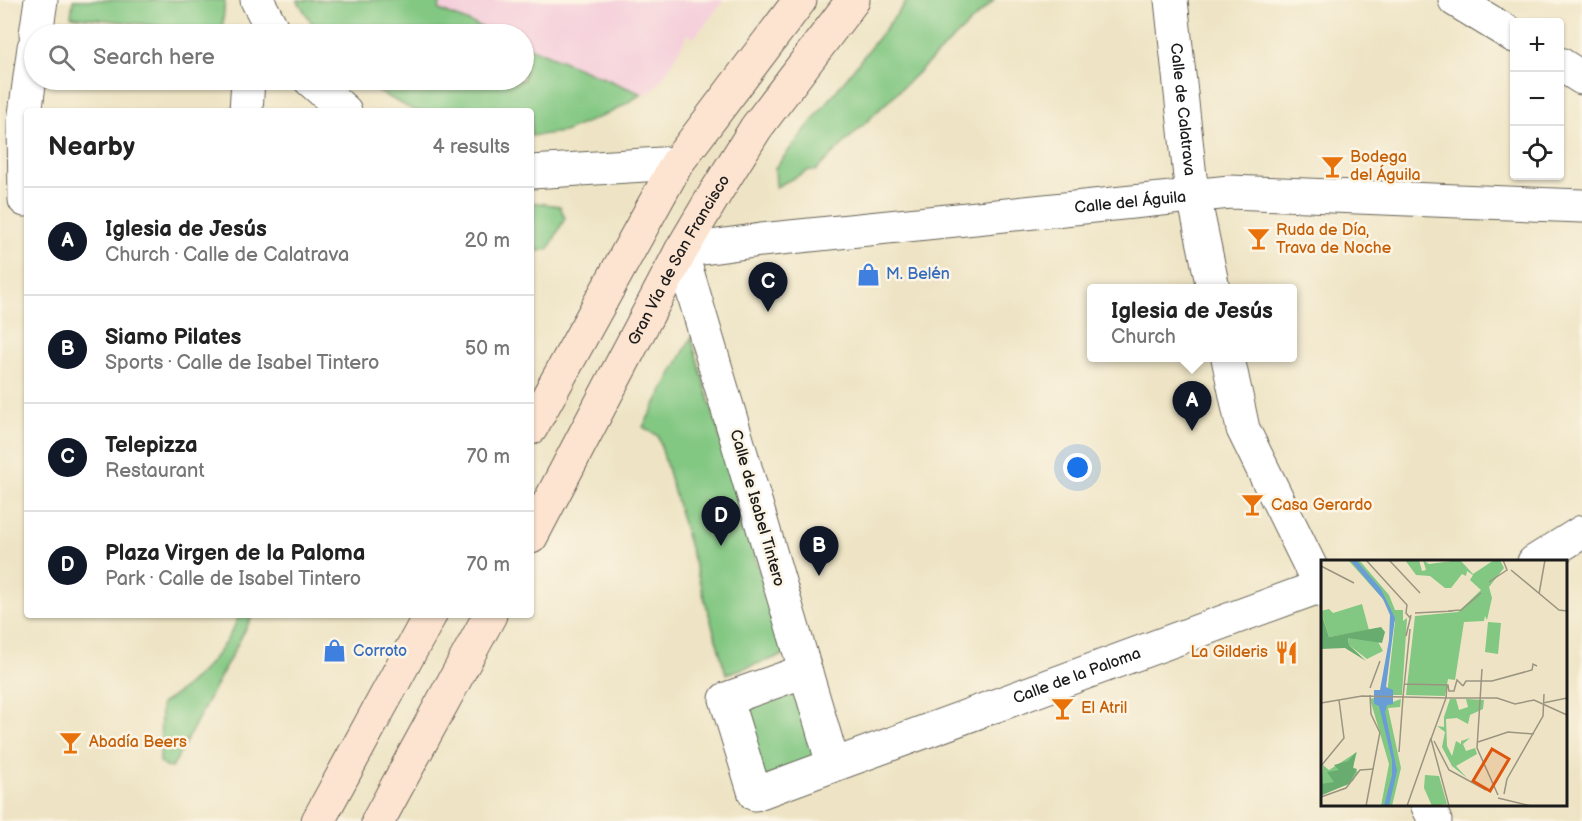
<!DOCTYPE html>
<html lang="en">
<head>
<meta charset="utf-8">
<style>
  :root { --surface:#fff; --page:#f6f6f6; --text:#222; --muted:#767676; --line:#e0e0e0; --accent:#111827 }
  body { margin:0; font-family:"Balsamiq Sans",sans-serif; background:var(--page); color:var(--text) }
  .controls { position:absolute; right:18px; top:18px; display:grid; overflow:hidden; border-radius:6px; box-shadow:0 2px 4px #0004 }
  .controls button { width:54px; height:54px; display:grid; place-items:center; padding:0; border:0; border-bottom:2px solid var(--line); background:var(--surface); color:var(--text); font:30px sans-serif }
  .you { position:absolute; left:1078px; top:468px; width:21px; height:21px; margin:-15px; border:4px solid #fff; border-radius:50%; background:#1a73e8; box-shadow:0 0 0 9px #1a73e833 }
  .badge { display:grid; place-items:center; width:39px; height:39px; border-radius:50%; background:var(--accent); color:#fff; font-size:20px; font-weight:700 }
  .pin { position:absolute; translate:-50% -50px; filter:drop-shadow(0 2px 3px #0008) }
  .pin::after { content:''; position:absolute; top:32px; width:21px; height:18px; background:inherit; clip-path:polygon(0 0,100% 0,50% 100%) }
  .popup { position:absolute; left:1087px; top:284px; width:210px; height:78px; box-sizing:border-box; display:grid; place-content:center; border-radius:6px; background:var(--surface); filter:drop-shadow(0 2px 4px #0005); font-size:20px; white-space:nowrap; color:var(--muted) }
  .popup b { font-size:22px; color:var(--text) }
  .popup::after { content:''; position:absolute; left:50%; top:100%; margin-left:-12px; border:12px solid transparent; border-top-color:var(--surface) }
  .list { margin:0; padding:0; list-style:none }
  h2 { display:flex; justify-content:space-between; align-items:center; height:78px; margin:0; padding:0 24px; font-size:26px }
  h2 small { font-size:20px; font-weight:400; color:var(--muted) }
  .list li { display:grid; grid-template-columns:39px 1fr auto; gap:18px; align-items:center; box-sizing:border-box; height:108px; padding:0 24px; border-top:2px solid var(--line) }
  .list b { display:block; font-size:22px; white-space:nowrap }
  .list p { margin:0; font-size:20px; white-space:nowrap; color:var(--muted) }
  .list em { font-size:20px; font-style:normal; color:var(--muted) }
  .icon { flex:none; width:33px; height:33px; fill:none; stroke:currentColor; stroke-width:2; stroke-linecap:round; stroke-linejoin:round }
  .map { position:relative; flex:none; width:1582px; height:821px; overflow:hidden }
  .search { position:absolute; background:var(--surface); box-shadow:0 2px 4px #0004; left:24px; top:24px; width:510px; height:66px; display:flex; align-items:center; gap:15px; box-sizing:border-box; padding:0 21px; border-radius:33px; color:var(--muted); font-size:22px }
  .panel { position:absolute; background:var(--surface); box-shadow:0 2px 4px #0004; left:24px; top:108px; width:510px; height:510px; border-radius:6px }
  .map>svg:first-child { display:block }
  .built { fill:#f5cfdb }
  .green { fill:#82c782; stroke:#4f724f; stroke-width:1.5 }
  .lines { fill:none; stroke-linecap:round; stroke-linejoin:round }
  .street-casing { stroke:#666257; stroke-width:35 }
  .secondary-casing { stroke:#666257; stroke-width:35 }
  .street { stroke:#fff; stroke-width:33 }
  .secondary { stroke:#fde4d0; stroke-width:33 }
  .labels { text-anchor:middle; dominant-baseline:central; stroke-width:5; stroke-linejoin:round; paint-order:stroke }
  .street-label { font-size:16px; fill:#1c1c1c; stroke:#fcf5e5 }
  .food-label { font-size:16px; fill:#c56008; stroke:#fcf5e5; text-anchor:start }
  .shop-label { font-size:16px; fill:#366cbe; stroke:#fcf5e5; text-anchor:start }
  .inset-road { fill:none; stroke:#9a9481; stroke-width:1.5 }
  .view { fill:#de560d; fill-opacity:0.15; stroke:#de560d; stroke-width:3 }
  .inset-edge { fill:none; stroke:#1c1c1c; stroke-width:3 }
</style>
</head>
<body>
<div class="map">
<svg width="1582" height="821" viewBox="0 0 1582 821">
  <rect width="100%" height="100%" fill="#fcf5e5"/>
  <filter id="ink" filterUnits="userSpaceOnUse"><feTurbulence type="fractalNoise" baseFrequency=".0167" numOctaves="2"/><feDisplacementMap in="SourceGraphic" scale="12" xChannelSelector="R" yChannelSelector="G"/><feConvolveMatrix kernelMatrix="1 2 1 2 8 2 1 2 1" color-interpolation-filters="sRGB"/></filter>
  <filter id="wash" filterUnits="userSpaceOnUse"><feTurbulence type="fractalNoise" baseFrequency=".008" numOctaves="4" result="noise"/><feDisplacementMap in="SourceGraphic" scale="24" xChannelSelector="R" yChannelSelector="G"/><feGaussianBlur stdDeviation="1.35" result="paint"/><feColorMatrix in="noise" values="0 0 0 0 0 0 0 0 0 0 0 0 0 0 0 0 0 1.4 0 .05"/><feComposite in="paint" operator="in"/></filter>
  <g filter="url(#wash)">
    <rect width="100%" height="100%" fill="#eee4c5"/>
    <polygon class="built" points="297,0 724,0 694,38 688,33 670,67 653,91 642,94 614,111 564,132 531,136 531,111 415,111 371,88 363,80 524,80 524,34 319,34"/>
    <g class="green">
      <polygon points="73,0 225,0 222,33 71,16"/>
      <polygon points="297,0 435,0 440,2 439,10 499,34 319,34"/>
      <polygon points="908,0 994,0 815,171 809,170 776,187 775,168"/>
      <polygon points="524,45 642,94 614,111 564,132 531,136 531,111 415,111 371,88 363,80 524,80"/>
      <polygon points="531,202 560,206 565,218 549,249 531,252"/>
      <polygon points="691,338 784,655 726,674 658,436 643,427"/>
      <path d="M239,615H253L172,768L166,767L160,762L161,704C194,684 226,651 239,615Z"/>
      <polygon points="786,691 805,699 822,755 772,780 760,774 746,708"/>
    </g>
  </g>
  <g filter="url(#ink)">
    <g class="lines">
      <defs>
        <g id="street">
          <polyline points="257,0 275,34"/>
          <path id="s1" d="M1171,0L1190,177L1213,288"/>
          <polyline points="1455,0 1514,36"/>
          <polyline points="36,34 41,0"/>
          <polyline points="1560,64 1582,78"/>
          <polyline points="310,80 345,111"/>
          <polyline points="246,111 248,80"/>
          <polyline points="531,172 677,163"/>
          <polyline points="25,200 24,122 34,47"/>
          <polyline points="1228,358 1243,429 1322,590"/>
          <polyline points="1534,562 1582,532"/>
          <path id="s2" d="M805,671L726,699L755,794L1321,586"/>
          <path id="s3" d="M833,764L681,251L761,240L1230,192L1582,206"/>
          <polyline points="1427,804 1435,821"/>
        </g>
        <g id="secondary">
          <polyline points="531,428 677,163 800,0"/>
          <path id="s4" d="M531,537L681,251L716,192L756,128L853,0"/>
          <polyline points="318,821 430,615"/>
          <polyline points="378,821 490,615"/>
        </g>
      </defs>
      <use href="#street" class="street-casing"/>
      <use href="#secondary" class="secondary-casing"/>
      <use href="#street" class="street"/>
      <use href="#secondary" class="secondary"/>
    </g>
  </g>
  <defs>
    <symbol id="bar-bare" viewBox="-9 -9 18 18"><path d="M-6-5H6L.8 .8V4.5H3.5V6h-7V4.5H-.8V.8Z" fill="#e8710a" stroke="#fcf5e5" stroke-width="2.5" paint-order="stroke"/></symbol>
    <symbol id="shop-bare" viewBox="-9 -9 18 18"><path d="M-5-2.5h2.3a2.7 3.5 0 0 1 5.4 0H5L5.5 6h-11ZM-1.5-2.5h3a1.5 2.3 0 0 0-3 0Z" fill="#3f7fe0" stroke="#fcf5e5" stroke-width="2.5" paint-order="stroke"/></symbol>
    <symbol id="restaurant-bare" viewBox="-9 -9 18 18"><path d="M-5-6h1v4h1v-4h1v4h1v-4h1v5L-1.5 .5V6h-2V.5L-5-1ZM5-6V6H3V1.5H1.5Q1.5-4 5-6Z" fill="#e8710a" stroke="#fcf5e5" stroke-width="2.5" paint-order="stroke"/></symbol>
  </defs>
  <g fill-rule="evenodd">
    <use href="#bar-bare" x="1316" y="150" width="33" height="33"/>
    <use href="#bar-bare" x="1242" y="222" width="33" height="33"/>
    <use href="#shop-bare" x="852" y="258" width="33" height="33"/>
    <use href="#bar-bare" x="1236" y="488" width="33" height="33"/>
    <use href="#shop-bare" x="318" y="634" width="33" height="33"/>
    <use href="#restaurant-bare" x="1270" y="636" width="33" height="33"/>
    <use href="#bar-bare" x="1046" y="692" width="33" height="33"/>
    <use href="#bar-bare" x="54" y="726" width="33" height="33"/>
  </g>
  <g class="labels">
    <g class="street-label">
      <text stroke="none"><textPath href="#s1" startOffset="110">Calle de Calatrava</textPath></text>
      <text stroke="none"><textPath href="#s3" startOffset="987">Calle del Águila</textPath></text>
      <text stroke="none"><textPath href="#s4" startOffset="314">Gran Vía de San Francisco</textPath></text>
      <text transform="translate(757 508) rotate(74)">Calle de Isabel Tintero</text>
      <text stroke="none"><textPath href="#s2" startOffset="526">Calle de la Paloma</textPath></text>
    </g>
    <g class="food-label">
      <text x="1350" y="157">Bodega<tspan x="1350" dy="18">del Águila</tspan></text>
      <text x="1276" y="230">Ruda de Día,<tspan x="1276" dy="18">Trava de Noche</tspan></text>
      <text x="1271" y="505">Casa Gerardo</text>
      <text x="1268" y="652" text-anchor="end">La Gilderis</text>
      <text x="1081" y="708">El Atril</text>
      <text x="89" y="742">Abadía Beers</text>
    </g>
    <g class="shop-label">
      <text x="886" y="274">M. Belén</text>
      <text x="353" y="651">Corroto</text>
    </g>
  </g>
  <g transform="translate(1321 560)">
    <rect width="246" height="246" fill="#eee4c5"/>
    <path d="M27,0H38L68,35L74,50H82V61L86,58L81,135H72L66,144L80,139L79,147L67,148L80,208L71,246H60L68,204L49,139L53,138V144H65L74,62L62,39ZM84,0H98L101,11L105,10L102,0L108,4L139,0L152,14L173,0H179L183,8L168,27L171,38L166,60L164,56L163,61L143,62L134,120L127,119L124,136L85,135L94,56L137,52L160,30L149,20L152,15L146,11L145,16L141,14L130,28H124L109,16L95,15ZM41,44L48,70L8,77L0,51L8,49L12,53ZM167,62L180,63L177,94L164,92ZM27,77L56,80L62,91L46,99L28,85ZM129,139H135L138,150L147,147L145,139L163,140L162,149L149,155L147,164L136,158L125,159L126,186L131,196L135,181L140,184V181L149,178L142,184L145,191L154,188L156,194L135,206L146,218L131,206L121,187L124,172L116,166L123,167V157ZM36,192L32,207L37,212L32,221L0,236L2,205L8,210ZM104,215L118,216L126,244L111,246L103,228Z" fill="#82c782"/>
    <path d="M0,52L8,77L60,67L64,72L61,83L27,78L28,85L45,101L24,88L0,89ZM35,192L32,208L36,209L28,224L0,235V224L13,222L6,212L18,210L13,205L27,201Z" fill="#69ac70"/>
    <path d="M29,0H35L60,29L74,58L65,127L72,130V144L66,145L64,152L76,211L68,246H63L71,215V200L58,146L53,144V130H59L68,80L69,55L62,39Z" fill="#6a9dd5"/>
    <path class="inset-road" d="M45,0L86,45L85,53L90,59M68,0L99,33M0,6L33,23M190,10L238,50L246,51M168,22L186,10L182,0M218,34L224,0M127,51L140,50L160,33M94,53L132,51M85,76L90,55M161,109L156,188L177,235M84,124L127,125L128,131H133L136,120L142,126M126,125L125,138H176L194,144L213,140L246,155M142,126L145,121H171L211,110L212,104L216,106M49,128L59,101M49,135L50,154L59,173M82,137L89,69M0,143L41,136L125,138L110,179L128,246M222,143L246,138M113,181L128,210L165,230M157,182L187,172L213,174M78,192L82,137M0,206L23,178L18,140M183,234L186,219L222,156L223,134M0,237L25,228L39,210L53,209M177,238L210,246M45,246L59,172M86,246L110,178"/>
    <path class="view" d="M171,189L188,199L169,231L152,221Z"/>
    <rect width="246" height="246" class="inset-edge"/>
  </g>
</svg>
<div class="controls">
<button>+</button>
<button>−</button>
<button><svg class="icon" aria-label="locate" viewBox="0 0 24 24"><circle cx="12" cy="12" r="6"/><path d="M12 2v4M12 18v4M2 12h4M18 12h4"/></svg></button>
</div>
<div class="you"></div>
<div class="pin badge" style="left:1192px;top:431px">A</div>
<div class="popup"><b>Iglesia de Jesús</b>Church</div>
<div class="pin badge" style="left:819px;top:576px">B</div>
<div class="pin badge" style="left:768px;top:312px">C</div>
<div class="pin badge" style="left:721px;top:546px">D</div>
<div class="search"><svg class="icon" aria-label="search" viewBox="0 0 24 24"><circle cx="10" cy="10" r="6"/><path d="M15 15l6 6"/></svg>Search here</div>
<section class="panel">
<h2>Nearby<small>4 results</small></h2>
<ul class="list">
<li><span class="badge">A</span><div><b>Iglesia de Jesús</b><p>Church · Calle de Calatrava</p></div><em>20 m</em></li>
<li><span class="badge">B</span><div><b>Siamo Pilates</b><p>Sports · Calle de Isabel Tintero</p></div><em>50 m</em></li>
<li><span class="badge">C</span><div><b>Telepizza</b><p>Restaurant</p></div><em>70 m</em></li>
<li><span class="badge">D</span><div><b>Plaza Virgen de la Paloma</b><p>Park · Calle de Isabel Tintero</p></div><em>70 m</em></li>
</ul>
</section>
</div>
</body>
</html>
